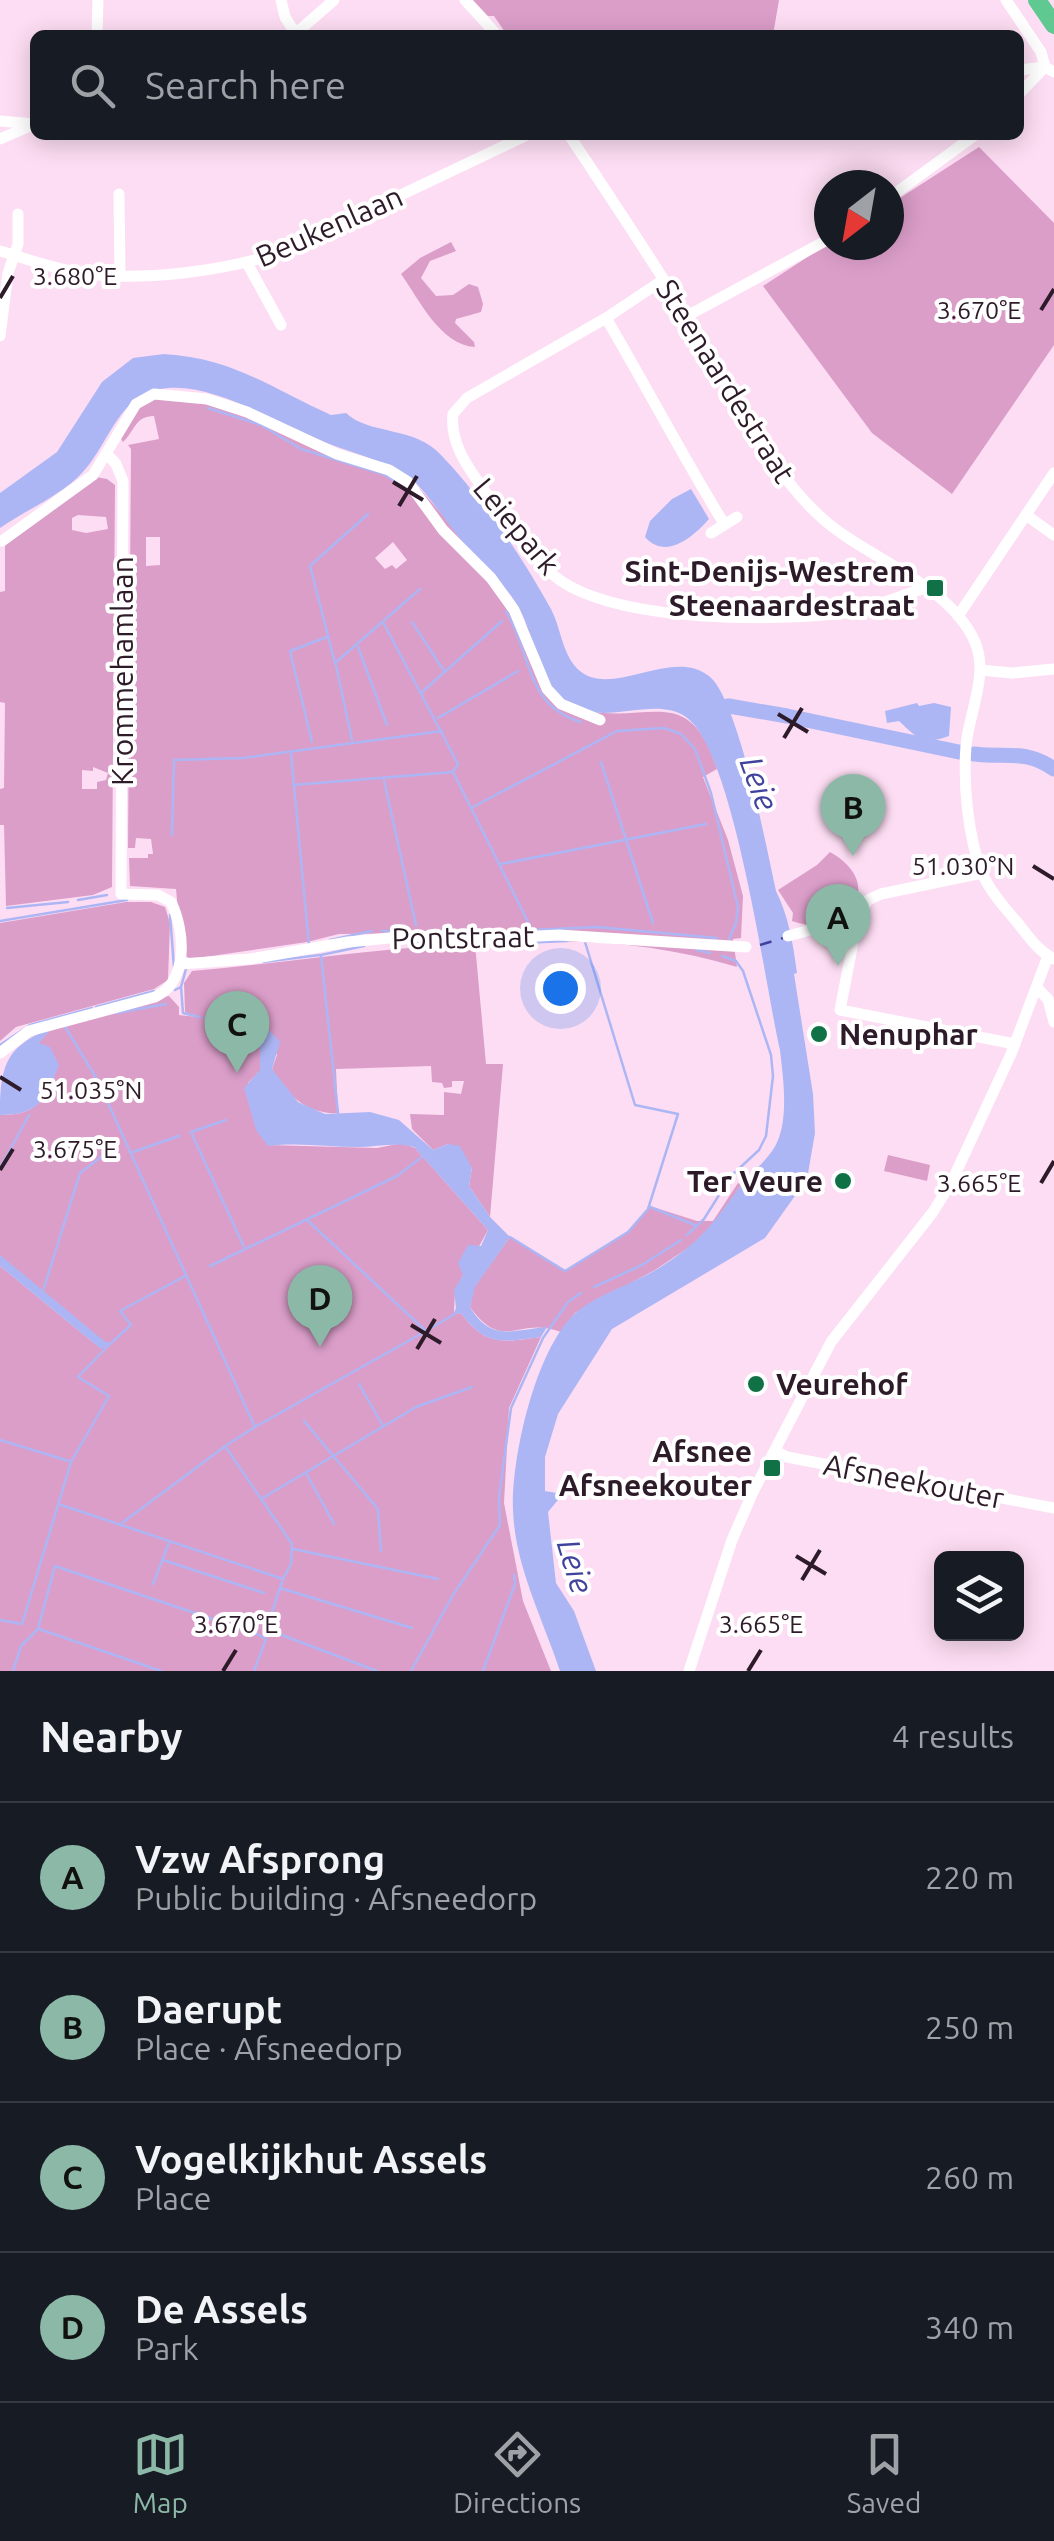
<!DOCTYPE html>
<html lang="en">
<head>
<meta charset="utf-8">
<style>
  :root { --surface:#171b24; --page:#242831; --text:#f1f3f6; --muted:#9ea1a6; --line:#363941; --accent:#8cb8a7 }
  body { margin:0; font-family:Ubuntu,sans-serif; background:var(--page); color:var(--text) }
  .controls { position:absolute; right:30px; bottom:30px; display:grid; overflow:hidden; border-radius:15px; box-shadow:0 5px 25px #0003 }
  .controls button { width:90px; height:90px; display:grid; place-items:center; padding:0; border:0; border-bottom:2px solid var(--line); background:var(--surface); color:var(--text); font:50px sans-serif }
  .compass { position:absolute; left:814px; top:170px; width:90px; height:90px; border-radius:50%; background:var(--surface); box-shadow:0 5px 25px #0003; rotate:211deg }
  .you { position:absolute; left:560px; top:988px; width:35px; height:35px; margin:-25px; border:8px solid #fff; border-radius:50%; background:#1a73e8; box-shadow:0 0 0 15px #1a73e833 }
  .badge { display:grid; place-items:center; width:65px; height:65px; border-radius:50%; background:var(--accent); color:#111; font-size:32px; font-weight:700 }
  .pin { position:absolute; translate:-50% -82px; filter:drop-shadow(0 2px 5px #0008) }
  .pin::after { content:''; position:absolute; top:52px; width:35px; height:30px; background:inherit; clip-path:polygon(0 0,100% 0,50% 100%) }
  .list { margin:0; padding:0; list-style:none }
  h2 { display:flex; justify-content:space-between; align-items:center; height:130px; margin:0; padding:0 40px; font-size:42px }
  h2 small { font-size:32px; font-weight:400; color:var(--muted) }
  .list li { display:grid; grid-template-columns:65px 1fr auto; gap:30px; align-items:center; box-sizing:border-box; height:150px; padding:0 40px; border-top:2px solid var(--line) }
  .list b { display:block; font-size:38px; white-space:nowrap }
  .list p { margin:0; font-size:32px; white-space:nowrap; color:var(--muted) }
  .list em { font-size:32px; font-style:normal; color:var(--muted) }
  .icon { flex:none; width:55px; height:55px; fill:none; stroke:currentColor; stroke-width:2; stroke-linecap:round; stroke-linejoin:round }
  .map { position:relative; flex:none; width:1054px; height:1671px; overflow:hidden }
  .search { position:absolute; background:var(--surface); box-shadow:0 5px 25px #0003; left:30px; right:30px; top:30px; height:110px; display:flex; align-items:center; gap:25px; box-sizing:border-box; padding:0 35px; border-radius:15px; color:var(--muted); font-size:38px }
  .sheet { height:730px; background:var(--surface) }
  nav { display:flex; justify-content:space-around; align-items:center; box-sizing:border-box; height:140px; border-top:2px solid var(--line); background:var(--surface); font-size:28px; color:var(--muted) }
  nav a { display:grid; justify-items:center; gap:5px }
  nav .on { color:var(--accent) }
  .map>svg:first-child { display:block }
  .green { fill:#db9ec9; fill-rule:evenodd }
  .water { fill:#adb6f5 }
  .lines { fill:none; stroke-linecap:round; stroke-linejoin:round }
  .stream { stroke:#adb6f5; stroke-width:2.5 }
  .river { stroke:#adb6f5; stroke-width:15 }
  .ferry { stroke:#41429c; stroke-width:2.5; stroke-dasharray:12 10; stroke-linecap:butt }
  .minor { stroke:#fff; stroke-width:11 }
  .highway { stroke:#60c891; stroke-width:18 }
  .ticks { fill:none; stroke:#2e1b29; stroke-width:4 }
  .poi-dot { fill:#107146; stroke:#fff; stroke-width:4 }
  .labels { text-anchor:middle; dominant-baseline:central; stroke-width:8; stroke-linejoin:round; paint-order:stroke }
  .street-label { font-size:30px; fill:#2e1b29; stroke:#fff }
  .poi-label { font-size:30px; font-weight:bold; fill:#2e1b29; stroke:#fff; text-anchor:end }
  .water-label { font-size:32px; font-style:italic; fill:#41429c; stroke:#fff }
  .ticks-label { font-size:25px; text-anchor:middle; fill:#2e1b29; stroke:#fff; stroke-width:8; stroke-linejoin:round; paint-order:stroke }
</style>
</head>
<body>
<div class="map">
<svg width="1054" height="1671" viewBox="0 0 1054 1671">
  <rect width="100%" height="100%" fill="#fdddf3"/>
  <g class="green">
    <polygon points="473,0 779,0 773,35 507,35 494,16 488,16"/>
    <polygon points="979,147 1054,223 1054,345 952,494 872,433 763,286 829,243 889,245 889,205"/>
    <path d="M451,242L456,251L430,261L421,278L436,296L453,295L469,284L478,287L483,304L481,312L456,319L455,323L474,342L475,347C440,345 419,299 401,274L420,258Z"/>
    <path d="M159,397L208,402L409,476L500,582L529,629L588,711C652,723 689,683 717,769L703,777L728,840L743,896L741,938L733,939L737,967C672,947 600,939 533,942L527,932L339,934L307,942L191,959L182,954L176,889L130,886L129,858H148V854H153L151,839L136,838L135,848H128L131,449L128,445L159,439L154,416C135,416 135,431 123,442L119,436L133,411ZM146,537H160V565L146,566ZM393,542L407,560L396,569L392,565L385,569L375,558Z"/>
    <path d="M96,477L107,479L115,485L112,887L93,895L6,906L4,825H0V789L4,788L5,703L0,702V592L5,591V546L7,541ZM78,515L106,517L108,529L86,533L72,530V518ZM93,767L108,773L106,780L97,782V789H82V770L93,771Z"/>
    <path d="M830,852C890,886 844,940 792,921L793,913L778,890L817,865Z"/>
    <polygon points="126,902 151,902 165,907 170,923 168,980 154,989 16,1027 0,1041 0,923"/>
    <path d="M475,944L486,1064H503L490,1217L469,1186L472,1168L448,1144L433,1150L412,1129L410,1114L444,1115V1092L461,1094L464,1081H452V1087L444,1088L442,1083L432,1082L431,1066L336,1069L338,1113C309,1115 284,1094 272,1069L277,1055L262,1023L205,1019L246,1032L260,1043V1071L248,1083L268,1145L377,1148L402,1143L415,1148L488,1230L455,1290L454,1314L461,1313C486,1347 503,1342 541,1337L509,1408L504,1503L523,1601L551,1671H0V1266L100,1348L0,1256V1115C22,1115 35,1111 48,1092L38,1043L52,1028L65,1025L66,1030L70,1017L169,996L179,1007V1015L197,1017L185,1012L184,983L192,971C287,963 380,947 475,944Z"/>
    <polygon points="888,1155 930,1165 927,1181 884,1171"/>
    <path d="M738,1183L741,1185L720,1217L691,1246L655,1270L575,1313L561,1332C518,1315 504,1354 470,1307L474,1287L510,1237L565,1270L629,1231L650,1206L697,1221H713Z"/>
  </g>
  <g class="water">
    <path d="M164,354C233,358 271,388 331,415L346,413C369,435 415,426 441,455C484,500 521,555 551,609C560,626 562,650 574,665C606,705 669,645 709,676C738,698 767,850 776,891C789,917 793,944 797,973L794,974L813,1094L815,1133L807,1179L765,1238L612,1329L558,1414L545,1457V1491L563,1494L548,1512L556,1583L574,1611L596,1671H560C543,1619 515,1567 513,1510C511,1458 536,1345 578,1311C602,1292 633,1284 659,1268C700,1242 711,1226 739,1188C749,1174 765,1163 774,1148C790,1122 783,1078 780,1050C765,986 734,750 686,717C650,692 593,736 557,693C538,670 534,637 520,610C505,583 482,564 462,541C444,519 429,495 409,476C380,459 348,452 317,439C271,421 193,369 143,395C115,410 104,450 82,473C59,497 27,509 0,528V493L57,452L102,382L133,358Z"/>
    <path d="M691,489L709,519C694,536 666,561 645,537L650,521L672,499Z"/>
    <path d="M917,703L919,706L934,703L951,707L949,736C923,745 919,740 899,721L887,723L885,711Z"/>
    <path d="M199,1017C231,1020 259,1014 280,1042L272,1069L298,1102L325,1114L370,1112L399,1120L433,1150L448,1144L460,1146L472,1168L469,1186L490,1217L510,1237L475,1287L470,1307C491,1342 511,1330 547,1327L541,1337C502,1342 486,1347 461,1313L453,1315L456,1308L454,1290L463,1275L458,1263L468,1245L481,1246L488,1230L414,1147C397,1142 376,1147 358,1147C327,1147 299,1142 268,1146L256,1130L244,1088L260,1070V1043L246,1032Z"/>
    <path d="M52,1028L39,1043L50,1047L59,1065C45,1099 40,1115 0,1115C0,1067 5,1046 52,1028Z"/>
    <polygon points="0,1255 109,1345 101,1349 0,1266"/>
  </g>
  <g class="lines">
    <g class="stream">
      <polyline points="208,408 261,425 301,449 383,474 400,484"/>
      <polyline points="368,514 310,566 335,663 420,589"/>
      <path d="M506,611C532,653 524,705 581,722"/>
      <polyline points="412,622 444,671"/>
      <polyline points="358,647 387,725"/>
      <polyline points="336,665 352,740"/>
      <polyline points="421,693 502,621"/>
      <polyline points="438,718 518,671"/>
      <polyline points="312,742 290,651 327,637"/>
      <polyline points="925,745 926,740"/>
      <polyline points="291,754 309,945"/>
      <polyline points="601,762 653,923"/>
      <polyline points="453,772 532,930 597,927 717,938"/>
      <polyline points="384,780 416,925"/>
      <polyline points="293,785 453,772 458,764 383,622"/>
      <polyline points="471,808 617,731 664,728 681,734 695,749 711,793 738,907 736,923 729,939"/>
      <polyline points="172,835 174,760 243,758 442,731"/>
      <polyline points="501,864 706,824"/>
      <polyline points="78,900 107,895"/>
      <polyline points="7,908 68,902"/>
      <polyline points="170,915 174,967"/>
      <polyline points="0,921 127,900"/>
      <polyline points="382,931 400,931"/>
      <polyline points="330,940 372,931"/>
      <polyline points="408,942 466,945"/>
      <polyline points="477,945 567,941"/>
      <polyline points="697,950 710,953"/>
      <polyline points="263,962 320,955"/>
      <polyline points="181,987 186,969"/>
      <polyline points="175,990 181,987 183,1013 199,1017"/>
      <polyline points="96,1007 154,991"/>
      <polyline points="116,1013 166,1004"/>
      <polyline points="64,1025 98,1081 255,1427 225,1446 292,1544 291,1564 283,1579"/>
      <polyline points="0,1045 30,1025 92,1008"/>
      <polyline points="338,1113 321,955 364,946"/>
      <polyline points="226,1120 191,1132 244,1247"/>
      <polyline points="133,1152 179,1136"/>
      <polyline points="0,1168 29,1115"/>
      <polyline points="650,1207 695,1225"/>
      <polyline points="307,1220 426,1331 453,1315"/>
      <polyline points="687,1235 704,1219 731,1176 759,1150 766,1136 773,1076 771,1055 743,971 736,961 722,956"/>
      <polyline points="510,1237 565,1271 628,1232 648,1209 678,1114 635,1105 585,942"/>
      <polyline points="210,1266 397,1176 423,1156"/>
      <polyline points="594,1287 642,1265 681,1240"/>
      <polyline points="43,1291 80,1173 105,1154 116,1151"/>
      <polyline points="110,1344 131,1325 120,1311 185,1276"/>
      <polyline points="359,1384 383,1426"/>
      <polyline points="304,1421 378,1509 381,1551"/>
      <polyline points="255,1427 426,1331"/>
      <polyline points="0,1440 69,1461"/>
      <polyline points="306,1473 334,1524"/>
      <polyline points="261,1499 416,1407 472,1387"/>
      <polyline points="61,1505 283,1579 267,1627 271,1631 377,1671"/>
      <polyline points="122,1523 224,1447"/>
      <polyline points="293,1549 438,1579"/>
      <polyline points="163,1560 264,1593"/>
      <polyline points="153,1584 169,1543"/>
      <polyline points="280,1588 412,1628"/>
      <polyline points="0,1620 22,1624 71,1462 109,1396 78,1377 109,1345 107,1343"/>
      <polyline points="39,1629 161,1671"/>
      <polyline points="13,1671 21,1646 38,1629 55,1566 257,1634 266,1639 254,1671"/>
      <polyline points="411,1671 453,1595 500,1525 499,1497 511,1408 543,1338 568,1302 581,1293"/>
      <polyline points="483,1671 515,1584 514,1575"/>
    </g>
    <g class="river">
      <polyline points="713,708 729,706 787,716 959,752"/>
      <path d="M974,754C1007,758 1025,749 1054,769"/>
    </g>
    <polyline class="ferry" points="760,945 783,938"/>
    <g class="minor">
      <polyline points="281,0 285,17 295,33"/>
      <polyline points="465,0 497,35"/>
      <polyline points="1006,0 1041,52 1045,67 1054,72"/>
      <polyline points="97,35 98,0"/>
      <polyline points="294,35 334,0"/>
      <polyline points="1019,70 1045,67"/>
      <polyline points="1019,94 1045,67"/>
      <polyline points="0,121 35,124"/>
      <path d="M569,135C615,204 661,274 705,345C742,405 769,471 823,519C868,559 949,583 975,642C989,675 969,712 966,746C963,784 968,837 982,873C990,891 1004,907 1017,922C1028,936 1038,951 1054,959"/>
      <polyline points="0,139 35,124"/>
      <polyline points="119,194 120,276"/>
      <polyline points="889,198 975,135"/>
      <path d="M0,251C27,259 54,269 82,273C140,282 226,271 281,252L527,135"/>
      <polyline points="247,263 281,325"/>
      <path d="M663,280L606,318L467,398L453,414C449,448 475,476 493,503C513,532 539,570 571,587C636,621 764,621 837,614C866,611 897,597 925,588"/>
      <polyline points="687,316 829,239"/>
      <path d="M606,318C646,386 682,455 723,522"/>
      <polyline points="0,336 8,273 18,244 18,214"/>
      <polyline points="1026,515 1054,535"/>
      <polyline points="711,533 737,517"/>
      <polyline points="2,541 93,475 136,404 154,394 207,399 247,412 337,454 389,470 408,482 443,530 491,578 514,610 547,689 561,704 600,720"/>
      <polyline points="958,616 1054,473"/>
      <polyline points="980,670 1012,673 1054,669"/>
      <polyline points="982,873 881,894 868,900 858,917 840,1010 1015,1044"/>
      <polyline points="788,936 858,917"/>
      <polyline points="181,964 250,959 348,942 410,936 473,939 559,935 746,947"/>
      <polyline points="1037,988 1048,999 1054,1022"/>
      <path d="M0,1053L29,1031L155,997C189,981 185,931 171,902L158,895L121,894L123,481L116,464L107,454"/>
      <polyline points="775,1451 787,1457 1054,1508"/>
      <polyline points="689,1671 732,1540 753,1492 831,1342 933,1212 952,1181 1011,1054 1048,956"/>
    </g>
    <polyline class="highway" points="1037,0 1054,25"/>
  </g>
  <path class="ticks" d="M0,298L13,276M1041,310L1054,289M393,482L423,500M399,506L417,476M778,714L808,732M784,738L802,708M1033,866L1054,879M0,1077L21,1090M0,1170L13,1149M1041,1183L1054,1161M411,1325L441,1343M417,1349L435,1319M796,1556L826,1574M802,1580L820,1550M223,1671L236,1650M748,1671L761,1650"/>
  <g class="poi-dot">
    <rect x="925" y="578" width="20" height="20" rx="5"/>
    <circle cx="819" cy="1034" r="10"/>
    <circle cx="843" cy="1181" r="10"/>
    <circle cx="756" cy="1384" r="10"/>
    <rect x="762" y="1458" width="20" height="20" rx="5"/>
  </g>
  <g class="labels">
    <g class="street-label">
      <text transform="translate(329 226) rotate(-24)">Beukenlaan</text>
      <text transform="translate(726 381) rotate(58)">Steenaardestraat</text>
      <text transform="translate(517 526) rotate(50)">Leiepark</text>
      <text transform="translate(122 671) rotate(-90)">Krommehamlaan</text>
      <text transform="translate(463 937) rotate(-1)">Pontstraat</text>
      <text transform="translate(914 1481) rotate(11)">Afsneekouter</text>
    </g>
    <g class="poi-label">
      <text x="915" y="571">Sint-Denijs-Westrem<tspan x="915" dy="34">Steenaardestraat</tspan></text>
      <text x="839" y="1034" text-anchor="start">Nenuphar</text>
      <text x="823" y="1181">Ter Veure</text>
      <text x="776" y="1384" text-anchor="start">Veurehof</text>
      <text x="752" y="1451">Afsnee<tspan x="752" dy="34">Afsneekouter</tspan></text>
    </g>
    <g class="water-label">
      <text transform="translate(760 783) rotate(70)">Leie</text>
      <text transform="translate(576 1566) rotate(73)">Leie</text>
    </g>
  </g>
  <g class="ticks-label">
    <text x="75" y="285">3.680°E</text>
    <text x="979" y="319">3.670°E</text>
    <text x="963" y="875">51.030°N</text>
    <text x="91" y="1099">51.035°N</text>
    <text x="75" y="1158">3.675°E</text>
    <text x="979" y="1192">3.665°E</text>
    <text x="236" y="1633">3.670°E</text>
    <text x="761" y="1633">3.665°E</text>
  </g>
</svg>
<div class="controls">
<button><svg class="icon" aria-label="layers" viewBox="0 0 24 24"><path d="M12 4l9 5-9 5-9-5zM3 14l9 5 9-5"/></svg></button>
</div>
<svg class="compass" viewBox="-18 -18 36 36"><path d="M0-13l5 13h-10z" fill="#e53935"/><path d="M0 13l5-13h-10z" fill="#9ea1a6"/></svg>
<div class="you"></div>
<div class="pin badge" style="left:838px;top:966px">A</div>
<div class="pin badge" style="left:853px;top:856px">B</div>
<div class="pin badge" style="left:237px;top:1073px">C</div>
<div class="pin badge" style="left:320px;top:1347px">D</div>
<div class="search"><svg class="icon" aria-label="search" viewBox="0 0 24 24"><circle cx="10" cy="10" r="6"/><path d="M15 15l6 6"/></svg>Search here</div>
</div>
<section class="sheet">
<h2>Nearby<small>4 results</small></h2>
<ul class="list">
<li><span class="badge">A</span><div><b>Vzw Afsprong</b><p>Public building · Afsneedorp</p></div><em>220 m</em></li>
<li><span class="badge">B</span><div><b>Daerupt</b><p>Place · Afsneedorp</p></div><em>250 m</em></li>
<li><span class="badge">C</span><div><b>Vogelkijkhut Assels</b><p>Place</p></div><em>260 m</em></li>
<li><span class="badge">D</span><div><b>De Assels</b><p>Park</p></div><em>340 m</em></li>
</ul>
</section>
<nav>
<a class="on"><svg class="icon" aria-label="map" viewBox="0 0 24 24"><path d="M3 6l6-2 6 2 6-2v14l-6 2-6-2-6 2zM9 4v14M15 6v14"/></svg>Map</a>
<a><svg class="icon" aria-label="directions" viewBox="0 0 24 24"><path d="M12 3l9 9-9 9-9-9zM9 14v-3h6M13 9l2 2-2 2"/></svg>Directions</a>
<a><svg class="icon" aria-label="saved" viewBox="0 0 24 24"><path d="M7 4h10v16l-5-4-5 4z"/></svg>Saved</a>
</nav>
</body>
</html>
